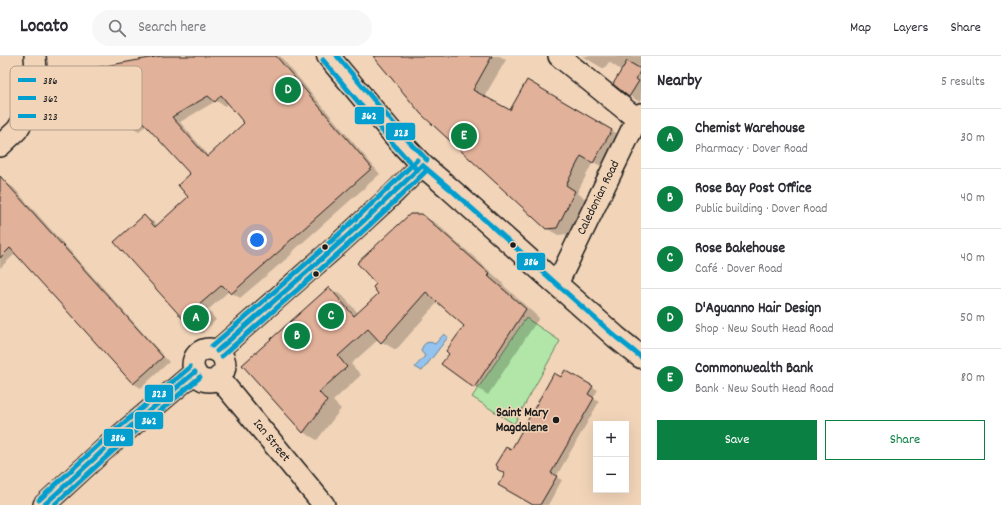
<!DOCTYPE html>
<html lang="en">
<head>
<meta charset="utf-8">
<style>
  :root { --surface:#fff; --page:#f7f7f7; --text:#2b2b33; --muted:#7c7c81; --line:#e1e1e2; --accent:#0b8043 }
  body { margin:0; font-family:Dekko,sans-serif; background:var(--page); color:var(--text) }
  .controls { position:absolute; right:12px; bottom:12px; display:grid; overflow:hidden; border-radius:0px; box-shadow:0 4px 16px #0002 }
  .controls button { width:36px; height:36px; display:grid; place-items:center; padding:0; border:0; border-bottom:1px solid var(--line); background:var(--surface); color:var(--text); font:20px sans-serif }
  .you { position:absolute; left:257px; top:184px; width:14px; height:14px; margin:-10px; border:3px solid #fff; border-radius:50%; background:#1a73e8; box-shadow:0 0 0 6px #1a73e833 }
  .badge { display:grid; place-items:center; width:26px; height:26px; border-radius:50%; background:var(--accent); color:#fff; font-size:13px; font-weight:700 }
  .pin { position:absolute; translate:-50% -50%; border:2px solid #fff; box-shadow:0 1px 4px #0006 }
  .list { margin:0; padding:0; list-style:none }
  h2 { display:flex; justify-content:space-between; align-items:center; height:52px; margin:0; padding:0 16px; font-size:17px }
  h2 small { font-size:13px; font-weight:400; color:var(--muted) }
  .list li { display:grid; grid-template-columns:26px 1fr auto; gap:12px; align-items:center; box-sizing:border-box; height:60px; padding:0 16px; border-top:1px solid var(--line) }
  .list b { display:block; font-size:15px; white-space:nowrap }
  .list p { margin:0; font-size:13px; white-space:nowrap; color:var(--muted) }
  .list em { font-size:13px; font-style:normal; color:var(--muted) }
  .actions { display:flex; gap:8px; padding:12px 16px }
  .actions a { flex:1; padding:9px 0; border:1px solid var(--accent); border-radius:0px; text-align:center; font-size:14px; color:var(--accent) }
  .actions .main { background:var(--accent); color:#fff }
  .icon { flex:none; width:22px; height:22px; fill:none; stroke:currentColor; stroke-width:2; stroke-linecap:round; stroke-linejoin:round }
  .map { position:relative; flex:none; width:641px; height:449px; overflow:hidden }
  header { display:flex; align-items:center; gap:24px; box-sizing:border-box; height:56px; padding:0 20px; background:var(--surface); border-bottom:1px solid var(--line) }
  header strong { font-size:19px }
  nav { display:flex; gap:22px; margin-inline-start:auto; font-size:14px }
  .search { width:280px; height:36px; background:var(--page); display:flex; align-items:center; gap:10px; box-sizing:border-box; padding:0 14px; border-radius:22px; color:var(--muted); font-size:15px }
  main { display:flex }
  aside { flex:1; background:var(--surface) }
  .map>svg:first-child { display:block }
  .green { fill:#b1e6a8; stroke:#668162 }
  .water { fill:#93c3ee; stroke:#63809a }
  .shadow { fill:#0003; fill-rule:evenodd }
  .building { fill:#e2b199; stroke:#1c1c1c; fill-rule:evenodd }
  .lines { fill:none; stroke-linecap:round; stroke-linejoin:round }
  .minor-casing { stroke:#1c1c1c; stroke-width:24 }
  .major-casing { stroke:#1c1c1c; stroke-width:25 }
  .minor { stroke:#f2d5b9; stroke-width:21 }
  .major { stroke:#f2d5b9; stroke-width:22 }
  .bus-1-casing { stroke:#f2d5b9; stroke-width:8 }
  .bus-2-casing { stroke:#f2d5b9; stroke-width:8 }
  .bus-3-casing { stroke:#f2d5b9; stroke-width:8 }
  .bus-1 { stroke:#049ecf; stroke-width:5 }
  .bus-2 { stroke:#049ecf; stroke-width:5 }
  .bus-3 { stroke:#049ecf; stroke-width:5 }
  .bus-dot { fill:#1c1c1c; stroke:#f2d5b9; stroke-width:1.5 }
  .labels { text-anchor:middle; dominant-baseline:central; stroke-width:3; stroke-linejoin:round; paint-order:stroke }
  .street-label { font-size:13px; fill:#1c1c1c; stroke:#f2d5b9 }
  .poi-label { font-size:13px; font-weight:bold; fill:#1c1c1c; stroke:#f2d5b9; text-anchor:end }
  .key { fill:#f2d5b9; stroke:#b29e8a; stroke-width:1 }
  .key-label { font-size:11px; fill:#1c1c1c }
  .line-badge { stroke:#f2d5b9; stroke-width:1.5 }
  .badge-label { font-size:11px; text-anchor:middle; font-weight:bold; fill:#fff }
</style>
</head>
<body>
<header>
<strong>Locato</strong>
<div class="search"><svg class="icon" aria-label="search" viewBox="0 0 24 24"><circle cx="10" cy="10" r="6"/><path d="M15 15l6 6"/></svg>Search here</div>
<nav><a>Map</a><a>Layers</a><a>Share</a></nav>
</header>
<main>
<div class="map">
<svg width="641" height="449" viewBox="0 0 641 449">
  <rect width="100%" height="100%" fill="#f2d5b9"/>
  <filter id="ink" filterUnits="userSpaceOnUse"><feTurbulence type="fractalNoise" baseFrequency=".025" numOctaves="2"/><feDisplacementMap in="SourceGraphic" scale="8" xChannelSelector="R" yChannelSelector="G"/><feConvolveMatrix kernelMatrix="1 2 1 2 8 2 1 2 1" color-interpolation-filters="sRGB"/></filter>
  <g filter="url(#ink)">
    <polygon class="green" points="526,262 560,285 514,368 472,341"/>
    <path class="water" d="M444,278L448,281L422,315L415,311L425,300L421,295C423,287 428,284 435,288Z"/>
    <g class="shadow">
      <path d="M167,0H280L380,118L291,197L292,198L240,242L229,235L208,254L216,264L202,277L192,272L144,161L154,166L158,170L190,141L191,119L147,69L139,75L130,70L110,47L104,44ZM216,45L225,50L228,46L246,67L209,100L180,66Z"/>
      <polygon points="374,0 500,0 506,4 484,41 510,55 527,25 623,81 605,112 593,106 577,137 586,143 569,178 558,179 546,172"/>
      <polygon points="582,0 641,0 641,47 630,40 614,28 622,15 609,6 604,13"/>
      <polygon points="6,127 13,131 169,306 141,332 134,328 16,197 0,212 0,132"/>
      <polygon points="421,159 436,167 503,227 502,228 539,262 488,339 475,331 443,308 450,298 466,270 438,246 396,294 382,286 379,283 351,308 361,319 333,345 341,353 317,384 303,376 329,232 343,240 358,257 380,238"/>
      <polygon points="566,316 598,334 593,342 599,346 556,421 562,424 548,449 535,449 506,418 511,396 562,323"/>
    </g>
    <g class="building">
      <path d="M161,0H276L372,112L283,191V192L231,238L222,229L199,249L208,258L192,273L114,186L144,159L155,171L188,141L178,129L190,118L139,62L129,71L105,44L104,45L77,15ZM221,39L244,67L207,101L172,61L208,40L215,46Z"/>
      <polygon points="373,0 492,0 473,34 510,54 527,24 612,74 593,107 581,100 566,129 575,135 557,172 546,173 421,58"/>
      <polygon points="627,5 641,13 636,23 639,25 629,41 613,28"/>
      <polygon points="0,120 163,301 133,328 10,192 0,202"/>
      <polygon points="410,158 422,158 490,218 488,220 526,253 474,332 441,308 449,298 446,295 464,270 426,236 381,287 368,273 338,300 347,311 319,336 327,345 303,377 242,309 329,231 354,260 378,238 373,231 376,228 357,207"/>
      <polygon points="565,314 593,330 588,338 594,342 551,417 557,420 540,449 533,449 498,429 505,418 497,413 498,411 495,409 506,391 511,394 554,317 561,321"/>
    </g>
    <g class="lines">
      <defs>
        <g id="minor">
          <polyline points="559,0 637,63"/>
          <polyline points="0,90 17,74 27,58 37,30 35,0"/>
          <polyline points="557,228 637,63 641,58"/>
          <circle cx="209" cy="309" r="16"/>
          <polyline points="217,295 332,194 393,138 422,109"/>
          <polyline points="220,320 223,327 324,449"/>
          <polyline points="44,449 109,389 195,316"/>
        </g>
        <polyline id="major" points="328,0 400,86 422,109 449,132 616,281 641,301"/>
      </defs>
      <use href="#minor" class="minor-casing"/>
      <use href="#major" class="major-casing"/>
      <use href="#minor" class="minor"/>
      <use href="#major" class="major"/>
      <defs>
        <g id="bus-1">
          <polyline points="422,109 449,132 616,281 641,301"/>
          <path d="M217,295C286,234 357,174 422,109"/>
          <polyline points="44,449 109,389 195,316"/>
        </g>
        <g id="bus-2">
          <polyline points="323,4 395,90 417,114"/>
          <path d="M222,300C291,239 362,179 427,114"/>
          <polyline points="54,449 114,394 200,321"/>
        </g>
        <g id="bus-3">
          <polyline points="337,0 405,81 427,104"/>
          <path d="M212,290C282,229 352,169 417,104"/>
          <polyline points="39,444 104,384 190,311"/>
        </g>
      </defs>
      <use href="#bus-1" class="bus-1-casing"/>
      <use href="#bus-2" class="bus-2-casing"/>
      <use href="#bus-3" class="bus-3-casing"/>
      <use href="#bus-1" class="bus-1"/>
      <use href="#bus-2" class="bus-2"/>
      <use href="#bus-3" class="bus-3"/>
    </g>
  </g>
  <g class="bus-dot">
    <circle cx="513" cy="189" r="3.5"/>
    <circle cx="325" cy="191" r="3.5"/>
    <circle cx="316" cy="218" r="3.5"/>
    <circle cx="556" cy="364" r="4"/>
  </g>
  <g class="labels">
    <g class="street-label">
      <text transform="translate(599 142) rotate(-64)">Caledonian Road</text>
      <text transform="translate(271 385) rotate(51)">Ian Street</text>
    </g>
    <g class="poi-label">
      <text x="548" y="357">Saint Mary<tspan x="548" dy="15">Magdalene</tspan></text>
    </g>
  </g>
  <rect x="10" y="10" width="132" height="64" rx="6" class="key"/>
  <rect x="18" y="22" width="18" height="4" fill="#049ecf"/>
  <rect x="18" y="40" width="18" height="4" fill="#049ecf"/>
  <rect x="18" y="58" width="18" height="4" fill="#049ecf"/>
  <g class="key-label">
    <text x="43" y="28">386</text>
    <text x="43" y="46">362</text>
    <text x="43" y="64">323</text>
  </g>
  <g class="line-badge">
    <rect x="354" y="50" width="31" height="19" rx="4" fill="#049ecf"/>
    <rect x="385" y="66" width="31" height="19" rx="4" fill="#049ecf"/>
    <rect x="516" y="196" width="30" height="19" rx="4" fill="#049ecf"/>
    <rect x="144" y="328" width="30" height="19" rx="4" fill="#049ecf"/>
    <rect x="134" y="355" width="30" height="19" rx="4" fill="#049ecf"/>
    <rect x="103" y="372" width="31" height="19" rx="4" fill="#049ecf"/>
  </g>
  <g class="badge-label">
    <text x="369" y="63">362</text>
    <text x="401" y="80">323</text>
    <text x="531" y="209">386</text>
    <text x="159" y="341">323</text>
    <text x="149" y="368">362</text>
    <text x="118" y="385">386</text>
  </g>
</svg>
<div class="controls">
<button>+</button>
<button>−</button>
</div>
<div class="you"></div>
<div class="pin badge" style="left:196px;top:262px">A</div>
<div class="pin badge" style="left:297px;top:280px">B</div>
<div class="pin badge" style="left:331px;top:260px">C</div>
<div class="pin badge" style="left:288px;top:34px">D</div>
<div class="pin badge" style="left:464px;top:80px">E</div>
</div>
<aside>
<h2>Nearby<small>5 results</small></h2>
<ul class="list">
<li><span class="badge">A</span><div><b>Chemist Warehouse</b><p>Pharmacy · Dover Road</p></div><em>30 m</em></li>
<li><span class="badge">B</span><div><b>Rose Bay Post Office</b><p>Public building · Dover Road</p></div><em>40 m</em></li>
<li><span class="badge">C</span><div><b>Rose Bakehouse</b><p>Café · Dover Road</p></div><em>40 m</em></li>
<li><span class="badge">D</span><div><b>D'Aguanno Hair Design</b><p>Shop · New South Head Road</p></div><em>50 m</em></li>
<li><span class="badge">E</span><div><b>Commonwealth Bank</b><p>Bank · New South Head Road</p></div><em>80 m</em></li>
</ul>
<div class="actions"><a class="main">Save</a><a>Share</a></div>
</aside>
</main>
</body>
</html>
